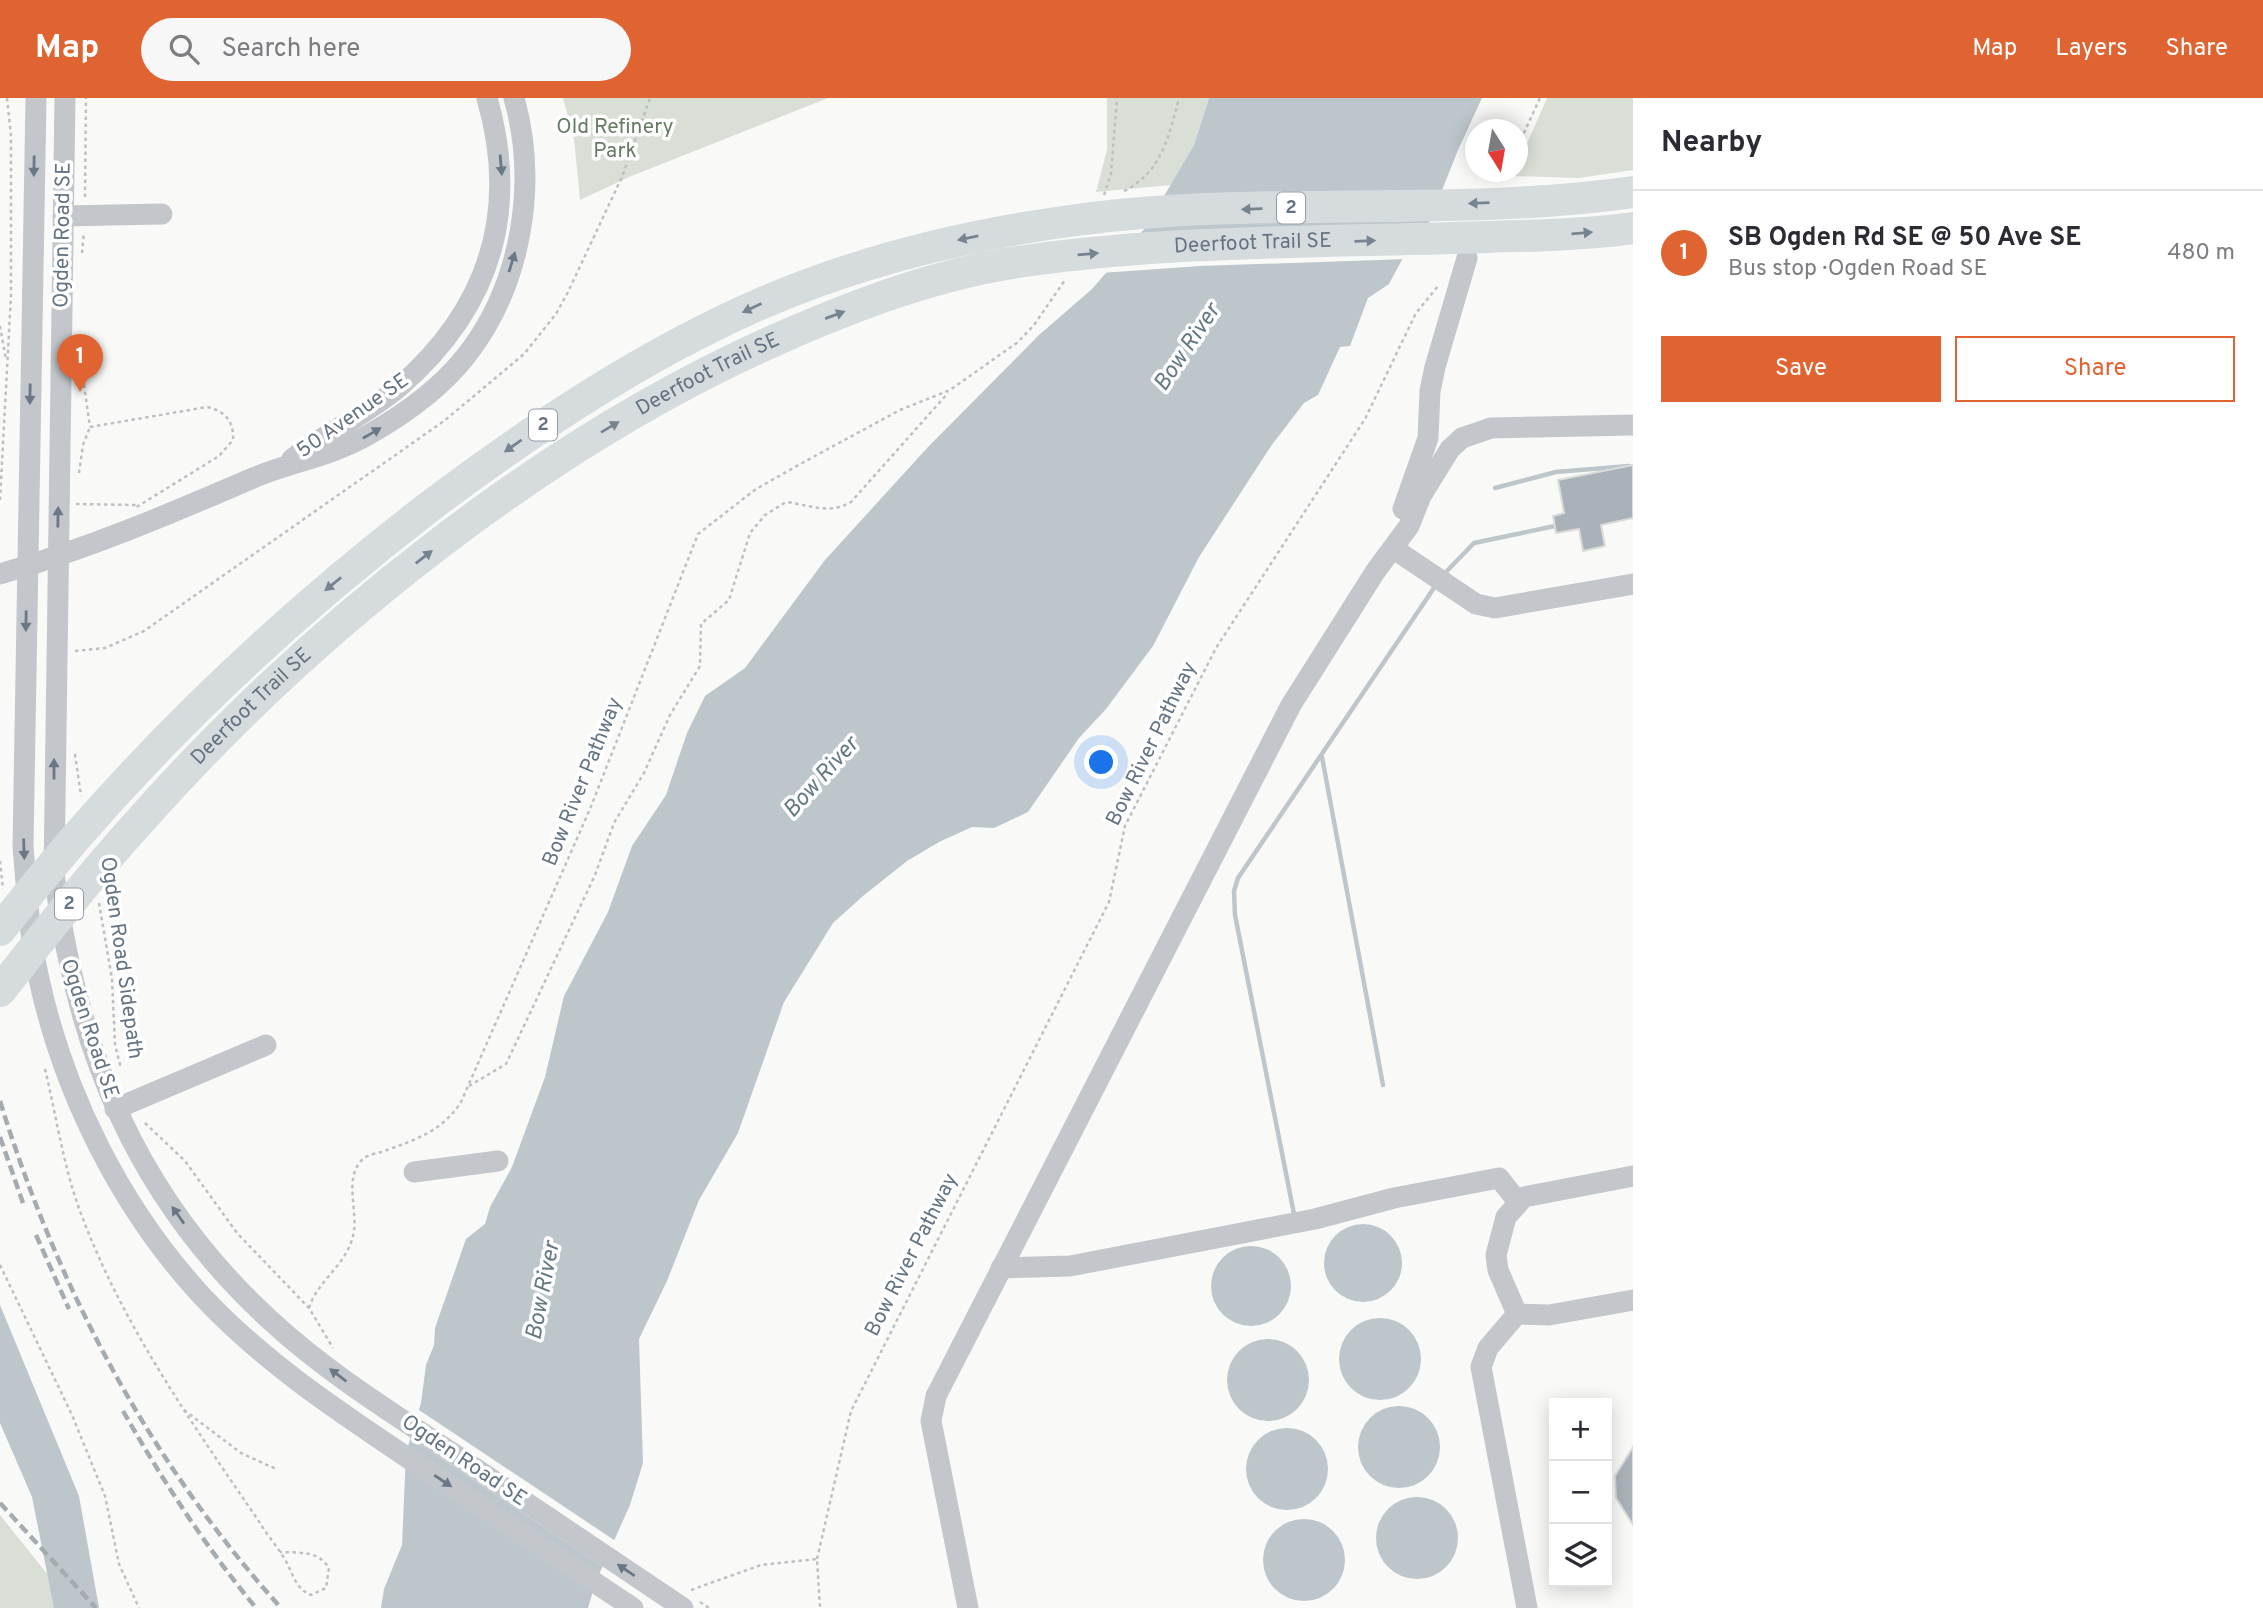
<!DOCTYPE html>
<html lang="en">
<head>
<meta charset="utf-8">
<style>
  :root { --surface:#fff; --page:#f7f7f7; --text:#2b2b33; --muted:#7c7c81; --line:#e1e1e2; --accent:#e06431 }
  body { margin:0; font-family:Overpass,sans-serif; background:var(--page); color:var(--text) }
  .controls { position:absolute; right:21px; bottom:21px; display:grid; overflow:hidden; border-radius:0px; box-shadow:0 4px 18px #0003 }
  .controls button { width:63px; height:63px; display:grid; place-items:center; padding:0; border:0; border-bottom:2px solid var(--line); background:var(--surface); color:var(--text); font:35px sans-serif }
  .compass { position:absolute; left:1465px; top:21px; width:63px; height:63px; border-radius:50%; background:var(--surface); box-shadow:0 4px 18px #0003; rotate:169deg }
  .you { position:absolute; left:1102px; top:665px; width:24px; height:24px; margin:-18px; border:5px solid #fff; border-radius:50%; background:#1a73e8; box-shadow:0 0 0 10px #1a73e833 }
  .badge { display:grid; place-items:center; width:46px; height:46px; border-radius:50%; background:var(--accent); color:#fff; font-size:23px; font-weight:700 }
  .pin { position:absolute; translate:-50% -58px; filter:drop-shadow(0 2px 4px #0008) }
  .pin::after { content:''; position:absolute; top:37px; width:24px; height:21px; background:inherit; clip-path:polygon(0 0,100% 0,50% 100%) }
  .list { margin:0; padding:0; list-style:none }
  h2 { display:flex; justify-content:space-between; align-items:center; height:91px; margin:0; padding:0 28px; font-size:30px }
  h2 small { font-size:23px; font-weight:400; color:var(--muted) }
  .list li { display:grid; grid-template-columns:46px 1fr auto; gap:21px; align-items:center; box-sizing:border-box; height:126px; padding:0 28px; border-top:2px solid var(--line) }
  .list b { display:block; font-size:26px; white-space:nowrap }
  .list p { margin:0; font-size:23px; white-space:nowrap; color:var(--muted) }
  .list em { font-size:23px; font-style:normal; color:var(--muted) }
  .actions { display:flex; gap:14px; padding:21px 28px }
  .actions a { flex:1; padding:16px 0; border:2px solid var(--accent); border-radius:0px; text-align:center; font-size:24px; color:var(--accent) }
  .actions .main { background:var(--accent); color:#fff }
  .icon { flex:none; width:38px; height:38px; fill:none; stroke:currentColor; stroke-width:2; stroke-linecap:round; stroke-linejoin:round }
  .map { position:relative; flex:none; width:1633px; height:1510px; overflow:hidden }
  header { display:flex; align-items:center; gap:42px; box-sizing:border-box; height:98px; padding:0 35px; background:var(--accent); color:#fff }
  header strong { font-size:33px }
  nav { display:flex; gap:38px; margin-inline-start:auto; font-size:24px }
  .search { width:490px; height:63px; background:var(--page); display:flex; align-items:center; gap:18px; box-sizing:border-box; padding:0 24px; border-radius:38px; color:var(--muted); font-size:26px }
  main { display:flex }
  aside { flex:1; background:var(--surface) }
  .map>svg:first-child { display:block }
  .green { fill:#d9dfd7 }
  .water { fill:#bcc6cb }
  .pier { fill:#f9faf8 }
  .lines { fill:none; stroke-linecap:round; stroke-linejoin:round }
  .stream { stroke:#bcc6cb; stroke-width:4.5 }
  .building { fill:#a9b2b9; stroke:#dbdcda; stroke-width:2 }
  .path { stroke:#bdc0c3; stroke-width:2.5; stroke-dasharray:3.5 3.5; stroke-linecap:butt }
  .minor { stroke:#c3c7cb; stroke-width:21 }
  .highway { stroke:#d6dbde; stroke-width:32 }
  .rail { stroke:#a4abb1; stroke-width:4.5; stroke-dasharray:10 5; stroke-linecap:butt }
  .oneway { fill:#6a7886 }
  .oneway2 { fill:#768390 }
  .labels { text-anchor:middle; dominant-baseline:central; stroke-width:7; stroke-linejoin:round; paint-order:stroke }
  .shield { fill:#fff; stroke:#939ea8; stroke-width:2 }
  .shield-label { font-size:19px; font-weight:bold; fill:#657482 }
  .park-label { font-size:21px; fill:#667a64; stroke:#fff }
  .street-label { font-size:21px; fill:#657482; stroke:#fff }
  .water-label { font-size:23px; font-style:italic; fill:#657983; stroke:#fff }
</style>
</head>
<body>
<header>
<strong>Map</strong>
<div class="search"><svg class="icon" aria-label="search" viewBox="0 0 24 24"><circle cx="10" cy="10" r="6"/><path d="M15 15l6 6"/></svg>Search here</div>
<nav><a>Map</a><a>Layers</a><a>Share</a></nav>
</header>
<main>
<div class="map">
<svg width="1633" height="1510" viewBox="0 0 1633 1510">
  <rect width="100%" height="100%" fill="#f9faf8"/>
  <g class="green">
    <polygon points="563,0 828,0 629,79 580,102 574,41"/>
    <polygon points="1107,0 1209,0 1194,47 1171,87 1096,94 1107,52"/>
    <polygon points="1547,0 1633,0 1633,72 1579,80 1512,78 1518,74 1518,66"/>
    <polygon points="0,1417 68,1502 69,1510 0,1510"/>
  </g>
  <g class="water">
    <polygon points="1209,0 1482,0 1458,52 1429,125 1403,160 1389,186 1368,200 1350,248 1340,249 1318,297 1304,305 1271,348 1199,459 1153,548 1106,611 1079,640 1028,714 994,730 972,729 939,744 907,763 863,798 833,825 784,904 738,1035 699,1102 667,1183 639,1241 643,1365 630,1407 596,1483 588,1510 381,1510 384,1491 402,1447 406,1355 421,1305 426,1267 434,1247 435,1230 466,1141 485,1126 490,1109 512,1069 545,979 564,898 608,814 632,748 666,697 687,635 705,598 745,570 825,462 928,349 1039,237 1092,191 1146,129 1194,47"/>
    <circle cx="1363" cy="1165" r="39"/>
    <circle cx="1251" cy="1188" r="40"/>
    <polygon points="0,1207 79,1398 99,1510 54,1510 32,1399 0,1325"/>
    <circle cx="1380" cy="1261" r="41"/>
    <circle cx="1268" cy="1282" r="41"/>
    <circle cx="1399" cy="1349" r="41"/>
    <circle cx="1287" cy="1371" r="41"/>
    <circle cx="1417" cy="1440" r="41"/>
    <circle cx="1304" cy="1462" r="41"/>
  </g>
  <g class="pier">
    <polygon points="1130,142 1420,149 1407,161 1200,168 1101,175"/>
    <polygon points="416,1310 617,1444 605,1470 408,1338"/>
  </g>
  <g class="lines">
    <g class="stream">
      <polyline points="1495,390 1556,374 1629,368"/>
      <polyline points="1444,476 1474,445 1555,428"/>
      <polyline points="1322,659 1383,987"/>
      <polyline points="1294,1116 1235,817 1234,793 1238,780 1436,487"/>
    </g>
  </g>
  <g class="building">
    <polygon points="1633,367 1633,420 1601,427 1605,448 1583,453 1579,431 1556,435 1553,418 1564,415 1558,382"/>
    <polygon points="1633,1349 1633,1427 1616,1400 1615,1378"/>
  </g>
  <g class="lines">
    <g class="path">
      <polyline points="1518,48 1540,0"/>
      <polyline points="1501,84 1506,74"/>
      <path d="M1124,93C1162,74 1169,38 1179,0"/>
      <polyline points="1104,97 1111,76 1117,0"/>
      <polyline points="85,99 86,0"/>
      <polyline points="82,155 84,134"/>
      <polyline points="0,228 6,262"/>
      <polyline points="81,266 90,329"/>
      <path d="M90,329L207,309C225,313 234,323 233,342L219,358L135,410"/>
      <polyline points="79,375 83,347 90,329"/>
      <polyline points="0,402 11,197 11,38 7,0"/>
      <polyline points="76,406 136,407"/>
      <polyline points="75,553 105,550 144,533 444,323 524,256 556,216 568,194 622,79 650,0"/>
      <polyline points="75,656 81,698"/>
      <polyline points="0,763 3,791"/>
      <polyline points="99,805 112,881 115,946 121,971"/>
      <path d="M45,971C57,1021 64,1073 83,1121C125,1231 194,1328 260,1425C267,1437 277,1448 284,1460C293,1474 294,1490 311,1497L326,1490L329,1470C318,1452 299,1455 280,1454"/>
      <path d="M469,988L506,966L595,777L614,725L644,675L670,617L700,568L701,526L729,502L750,435L765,417L786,404C810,407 828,417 851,404L948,295"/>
      <polyline points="145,1025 185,1063 237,1135 309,1210 333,1250"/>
      <polyline points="0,1167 72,1317 105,1398 119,1466 139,1510"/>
      <path d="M309,1210C318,1181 349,1166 354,1133C357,1110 344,1078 363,1061C368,1056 380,1055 387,1052C418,1041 443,1032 461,1004L590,711L698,436L756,391L813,359L900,312L950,292L1018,244L1034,227L1065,182"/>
      <polyline points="184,1312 241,1355 276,1371"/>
      <polyline points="817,1461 851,1313 1109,804 1125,728 1216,550 1365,321 1416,215 1439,187"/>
      <polyline points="691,1492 761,1467 817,1461 820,1510"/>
      <polyline points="700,1504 709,1510"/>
    </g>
    <g class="minor">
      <path d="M36,0L23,749C27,793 29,837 39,881C64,996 121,1110 201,1197C264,1265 341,1315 417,1366C489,1414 561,1462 633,1510"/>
      <path d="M65,0L54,775C76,952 137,1100 270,1222C326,1274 391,1314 454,1356C530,1407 606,1459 683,1510"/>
      <polyline points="63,118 162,116"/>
      <path d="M292,361C326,335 367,316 399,289C489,211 520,115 487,0"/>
      <polyline points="1403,411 1428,340 1430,293 1435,269 1467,160"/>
      <polyline points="1394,451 1476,506 1495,510 1633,486"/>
      <path d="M0,476C87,451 170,416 253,380C291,364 332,358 368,337C405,316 440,291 466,258C522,187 538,85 514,0"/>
      <polyline points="115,1011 266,947"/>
      <polyline points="414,1074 498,1063"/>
      <polyline points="1001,1170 1070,1168 1315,1121 1394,1100 1499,1080 1518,1104"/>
      <polyline points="1517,1216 1488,1250 1481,1269 1527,1510"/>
      <polyline points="1517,1216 1498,1172 1496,1157 1506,1119 1524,1099 1633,1078"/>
      <polyline points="1517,1216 1549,1217 1633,1202"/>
      <polyline points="968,1510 931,1323 936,1298 1291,607 1375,474 1409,428 1421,398 1450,351 1462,340 1491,330 1633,327"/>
    </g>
    <g class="highway">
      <path d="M0,832C124,672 269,532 429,409C534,330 646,255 767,203C866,161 971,136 1077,122C1261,97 1449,120 1633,94"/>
      <path id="s1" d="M0,893C45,836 90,778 139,724C310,531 544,344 780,240C857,206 942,174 1025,163C1166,143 1310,144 1453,140C1513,138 1573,138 1633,130"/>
    </g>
    <g class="rail">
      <path d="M0,1003C58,1191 149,1363 281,1510"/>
      <polyline points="0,1039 23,1105"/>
      <polyline points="36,1137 69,1211"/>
      <path d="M123,1313C163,1383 205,1448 256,1510"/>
      <polyline points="0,1405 96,1510"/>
    </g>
  </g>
  <defs><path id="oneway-solid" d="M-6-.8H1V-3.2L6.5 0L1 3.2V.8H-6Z" transform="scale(1.75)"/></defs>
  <g class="oneway">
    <use href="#oneway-solid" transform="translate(501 67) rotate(85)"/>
    <use href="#oneway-solid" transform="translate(34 68) rotate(91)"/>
    <use href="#oneway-solid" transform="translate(512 164) rotate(-73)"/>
    <use href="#oneway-solid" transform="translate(30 296) rotate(91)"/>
    <use href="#oneway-solid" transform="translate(372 335) rotate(-30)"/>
    <use href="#oneway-solid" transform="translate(58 419) rotate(-89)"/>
    <use href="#oneway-solid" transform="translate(26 523) rotate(91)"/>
    <use href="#oneway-solid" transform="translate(54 671) rotate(-90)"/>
    <use href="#oneway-solid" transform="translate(24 751) rotate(88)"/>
    <use href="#oneway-solid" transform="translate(178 1117) rotate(-125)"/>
    <use href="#oneway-solid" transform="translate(338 1277) rotate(-143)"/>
    <use href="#oneway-solid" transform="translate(443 1383) rotate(34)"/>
    <use href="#oneway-solid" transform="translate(626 1472) rotate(-146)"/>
  </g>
  <g class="oneway2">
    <use href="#oneway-solid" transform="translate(1479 105) rotate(178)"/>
    <use href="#oneway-solid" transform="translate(1252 111) rotate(178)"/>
    <use href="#oneway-solid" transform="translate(1582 135) rotate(-5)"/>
    <use href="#oneway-solid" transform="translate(968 140) rotate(169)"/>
    <use href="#oneway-solid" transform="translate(1365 143) rotate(-2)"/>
    <use href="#oneway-solid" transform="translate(1088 156) rotate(-5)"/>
    <use href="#oneway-solid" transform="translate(752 210) rotate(155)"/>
    <use href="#oneway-solid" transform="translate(835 217) rotate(-20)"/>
    <use href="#oneway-solid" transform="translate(610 329) rotate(-31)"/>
    <use href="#oneway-solid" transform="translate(513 348) rotate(145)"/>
    <use href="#oneway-solid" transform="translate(424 459) rotate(-38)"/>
    <use href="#oneway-solid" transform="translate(333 486) rotate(141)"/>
  </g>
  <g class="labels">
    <g class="shield">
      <rect x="1277" y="94.5" width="28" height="31" rx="5"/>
      <rect x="529" y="311.5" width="28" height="31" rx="5"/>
      <rect x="55" y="790.5" width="28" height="31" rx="5"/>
    </g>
    <g class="shield-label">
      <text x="1291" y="110">2</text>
      <text x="543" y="327">2</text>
      <text x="69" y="806">2</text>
    </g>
    <g class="park-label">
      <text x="615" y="29">Old Refinery<tspan x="615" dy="24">Park</tspan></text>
    </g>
    <g class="street-label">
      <text transform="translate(63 137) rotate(-89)">Ogden Road SE</text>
      <text stroke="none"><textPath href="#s1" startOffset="1514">Deerfoot Trail SE</textPath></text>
      <text stroke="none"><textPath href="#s1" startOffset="947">Deerfoot Trail SE</textPath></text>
      <text transform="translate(353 318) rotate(-35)">50 Avenue SE</text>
      <text stroke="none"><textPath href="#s1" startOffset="380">Deerfoot Trail SE</textPath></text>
      <text transform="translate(1152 646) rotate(-64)">Bow River Pathway</text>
      <text transform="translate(583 684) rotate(-68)">Bow River Pathway</text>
      <text transform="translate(121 860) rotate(82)">Ogden Road Sidepath</text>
      <text transform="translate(89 931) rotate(72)">Ogden Road SE</text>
      <text transform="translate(912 1157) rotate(-63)">Bow River Pathway</text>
      <text transform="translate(464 1363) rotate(34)">Ogden Road SE</text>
    </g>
    <g class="water-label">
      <text transform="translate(1188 250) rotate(-56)">Bow River</text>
      <text transform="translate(822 680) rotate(-48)">Bow River</text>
      <text transform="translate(544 1193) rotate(-79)">Bow River</text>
    </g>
  </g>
</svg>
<div class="controls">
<button>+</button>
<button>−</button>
<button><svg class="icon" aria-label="layers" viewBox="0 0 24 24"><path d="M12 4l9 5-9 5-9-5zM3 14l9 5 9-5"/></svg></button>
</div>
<svg class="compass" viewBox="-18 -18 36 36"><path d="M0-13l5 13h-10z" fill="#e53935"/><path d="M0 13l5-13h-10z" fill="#7c7c81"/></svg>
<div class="you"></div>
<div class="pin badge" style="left:80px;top:294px">1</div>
</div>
<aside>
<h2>Nearby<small></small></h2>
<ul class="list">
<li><span class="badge">1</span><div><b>SB Ogden Rd SE @ 50 Ave SE</b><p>Bus stop · Ogden Road SE</p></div><em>480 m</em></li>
</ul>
<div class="actions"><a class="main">Save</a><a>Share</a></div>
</aside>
</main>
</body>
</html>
